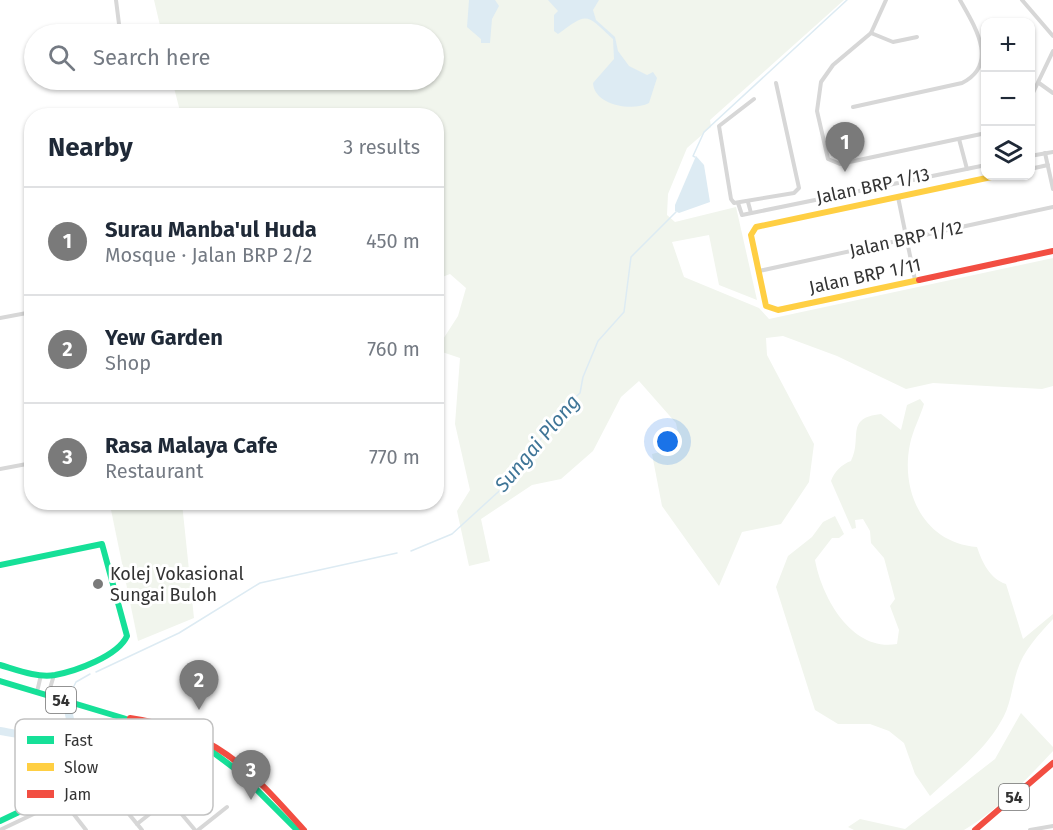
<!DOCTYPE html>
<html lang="en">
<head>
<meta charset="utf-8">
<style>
  :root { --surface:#fff; --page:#f2f2f3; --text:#1f2937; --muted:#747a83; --line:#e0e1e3; --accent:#7a7a7a }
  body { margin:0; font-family:"Fira Sans",sans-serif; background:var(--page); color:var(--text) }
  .controls { position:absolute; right:18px; top:18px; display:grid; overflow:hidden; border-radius:12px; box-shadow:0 2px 4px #0004 }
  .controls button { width:54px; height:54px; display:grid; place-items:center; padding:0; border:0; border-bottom:2px solid var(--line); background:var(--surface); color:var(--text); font:30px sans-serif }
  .you { position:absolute; left:668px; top:442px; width:21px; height:21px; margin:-15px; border:4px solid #fff; border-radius:50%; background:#1a73e8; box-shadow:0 0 0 9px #1a73e833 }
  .badge { display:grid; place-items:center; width:39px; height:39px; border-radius:50%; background:var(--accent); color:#fff; font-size:20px; font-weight:700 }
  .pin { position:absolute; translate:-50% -50px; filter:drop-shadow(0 2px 3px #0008) }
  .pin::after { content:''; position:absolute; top:32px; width:21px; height:18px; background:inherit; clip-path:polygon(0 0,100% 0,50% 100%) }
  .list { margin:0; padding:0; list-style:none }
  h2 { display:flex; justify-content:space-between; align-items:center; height:78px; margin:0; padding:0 24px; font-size:26px }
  h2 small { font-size:20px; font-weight:400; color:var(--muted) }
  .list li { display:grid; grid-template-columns:39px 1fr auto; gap:18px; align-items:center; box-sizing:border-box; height:108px; padding:0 24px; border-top:2px solid var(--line) }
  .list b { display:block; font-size:22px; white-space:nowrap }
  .list p { margin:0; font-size:20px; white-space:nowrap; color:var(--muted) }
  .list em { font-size:20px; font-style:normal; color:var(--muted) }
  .icon { flex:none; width:33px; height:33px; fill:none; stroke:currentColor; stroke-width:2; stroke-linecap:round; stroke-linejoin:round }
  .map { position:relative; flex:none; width:1053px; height:830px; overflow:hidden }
  .search { position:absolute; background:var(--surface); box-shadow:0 2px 4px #0004; left:24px; top:24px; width:420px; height:66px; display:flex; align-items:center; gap:15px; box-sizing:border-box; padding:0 21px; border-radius:33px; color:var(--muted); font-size:22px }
  .panel { position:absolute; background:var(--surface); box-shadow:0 2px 4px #0004; left:24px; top:108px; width:420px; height:402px; border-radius:24px }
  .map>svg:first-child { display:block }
  .green { fill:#f1f5ed }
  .water { fill:#ddebf3 }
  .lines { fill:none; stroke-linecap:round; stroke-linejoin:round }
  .stream { stroke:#ddebf3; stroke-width:1.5 }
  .river { stroke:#ddebf3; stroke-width:8 }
  .street { stroke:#d7d7d7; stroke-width:4 }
  .fast { stroke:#16e098; stroke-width:6 }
  .slow { stroke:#ffcf43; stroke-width:6 }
  .jam { stroke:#f24e42; stroke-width:6 }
  .poi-dot { fill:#7a7a7a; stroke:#fff; stroke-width:2 }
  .labels { text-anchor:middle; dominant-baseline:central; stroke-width:6; stroke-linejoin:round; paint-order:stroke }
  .shield { fill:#fff; stroke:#707070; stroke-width:1.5 }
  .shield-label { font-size:16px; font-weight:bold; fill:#333 }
  .street-label { font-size:18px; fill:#333; stroke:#fff }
  .poi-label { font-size:18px; fill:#333; stroke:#fff; text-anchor:start }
  .water-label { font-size:20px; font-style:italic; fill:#3f7597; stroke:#fff }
  .key { fill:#fff; stroke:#c2c2c2; stroke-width:1.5 }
  .key-label { font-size:16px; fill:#333 }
</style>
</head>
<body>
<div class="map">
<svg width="1053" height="830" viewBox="0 0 1053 830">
  <rect width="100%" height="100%" fill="#fff"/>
  <g class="green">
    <polygon points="154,0 844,0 710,120 711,127 687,148 668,194 667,215 675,222 736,207 757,300 719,285 709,235 672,242 684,277 759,308 769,319 1053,258 1053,386 1042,389 933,383 906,389 837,356 783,336 766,338 767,355 814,444 809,482 781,524 742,532 719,586 662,506 652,454 681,447 676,423 639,381 621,397 593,451 561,479 532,485 481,519 490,561 469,566 457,511 470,490 455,424 460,358 436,350 458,316 466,288 450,274 437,279 436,116 181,115 172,80 434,80 434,34 162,34"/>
    <path d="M920,399L924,404C920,417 913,430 910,444C900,492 924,543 977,547C982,562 990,579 1006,584L1023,639L1053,614V619C1039,634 1023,651 1017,671C1011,690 1011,706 1000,723C983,752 955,773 930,796L915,774L904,743L889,731L870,724H838L815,710L776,587L788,556L812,537L823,522L835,516L844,534L839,538H832L815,560C822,598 852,652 897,644L899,630L890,606L895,599L884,558L871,543L870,531L863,519L855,520L856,528L852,529L831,481C834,472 842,464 851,461C863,438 844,418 881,414L901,430L907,405Z"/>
    <polygon points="120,502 182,503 194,618 138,641 110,505"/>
    <path d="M1021,713L1053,747V751C1026,780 998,810 964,830H854L848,827L860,819L905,829L995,759Z"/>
  </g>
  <g class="water">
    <polygon points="469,0 495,0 499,6 492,19 490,43 481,43 481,39 467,27"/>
    <path d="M548,0H599L593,10L596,20L615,37L618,51L629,66L647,75L653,72L657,78L649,103C632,112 594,105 593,83L614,59L613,39C585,13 588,12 558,34L554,31V15L558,11Z"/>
    <polygon points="696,156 704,165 710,202 679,213 675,211 675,205"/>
  </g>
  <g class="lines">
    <g class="stream">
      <polyline points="695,157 693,156 704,132 847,0"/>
      <polyline points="411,551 452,534 508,483 564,408 580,393 583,377 598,341 624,312 631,257 676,212"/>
      <polyline points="96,672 179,633 260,583 397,553"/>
      <polyline points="70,694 76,682 90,674"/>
    </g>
    <path class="river" d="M0,731C24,735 55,744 70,719L68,710"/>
    <g class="street">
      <polyline points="116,0 119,24"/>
      <polyline points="886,0 871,33 833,65 821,82 817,111 828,159 840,164 986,133"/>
      <polyline points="1022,0 1053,36"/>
      <polyline points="871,33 893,42 917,37"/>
      <polyline points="1039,83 1053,93"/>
      <polyline points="754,99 719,126 731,199 734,203 794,193 799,188 776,83"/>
      <polyline points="1030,99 1053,51"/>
      <path d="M853,107L962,83C1000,64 974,25 960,0"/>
      <polyline points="959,139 967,169"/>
      <polyline points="1045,153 1053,189"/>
      <polyline points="1030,156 1053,152"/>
      <polyline points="1030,169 1048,165"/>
      <polyline points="898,197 915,280"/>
      <polyline points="748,202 751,213"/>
      <polyline points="738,203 742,215 986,165"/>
      <polyline points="759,271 1053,207"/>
      <polyline points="0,318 32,312"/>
      <polyline points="0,469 32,463"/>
      <polyline points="37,692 41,675"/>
      <polyline points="48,695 54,675"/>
      <polyline points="97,775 142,830"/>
      <polyline points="111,793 156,758"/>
      <polyline points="58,794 86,830"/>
      <polyline points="169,799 195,830"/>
      <polyline points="137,824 199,775"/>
      <polyline points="0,830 63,800"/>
      <polyline points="198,830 227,807"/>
      <polyline points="1030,830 1053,826"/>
    </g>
    <g class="fast">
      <path d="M0,565L102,544L127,636C118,656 76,671 55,675C37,678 17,670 0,665"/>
      <polyline points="0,681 123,718 206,747 238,771 297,830"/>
      <polyline points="0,821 154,748 170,733"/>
    </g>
    <polyline class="slow" points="919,280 778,310 766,306 751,235 756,227 996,176"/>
    <g class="jam">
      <polyline points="919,280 1053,251"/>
      <path d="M130,718C215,730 249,769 304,830"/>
      <polyline points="975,830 1053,763"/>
    </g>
  </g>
  <circle class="poi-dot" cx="98" cy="584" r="6"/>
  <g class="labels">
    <g class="shield">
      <rect x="46" y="687" width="30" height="26" rx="4.5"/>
      <rect x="999" y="784" width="30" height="26" rx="4.5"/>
    </g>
    <g class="shield-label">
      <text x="61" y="700">54</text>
      <text x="1014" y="797">54</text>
    </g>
    <g class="street-label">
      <text transform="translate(873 186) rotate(-12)">Jalan BRP 1/13</text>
      <text transform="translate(906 239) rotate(-12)">Jalan BRP 1/12</text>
      <text transform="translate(865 276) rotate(-12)">Jalan BRP 1/11</text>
    </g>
    <g class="poi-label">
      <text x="110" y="574">Kolej Vokasional<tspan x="110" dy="21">Sungai Buloh</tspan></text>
    </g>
    <g class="water-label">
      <text transform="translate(537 443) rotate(-50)">Sungai Plong</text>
    </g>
  </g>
  <rect x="15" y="719" width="198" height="96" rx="9" class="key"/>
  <rect x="27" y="736" width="27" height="8" fill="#16e098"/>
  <rect x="27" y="763" width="27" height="8" fill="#ffcf43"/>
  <rect x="27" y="790" width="27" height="8" fill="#f24e42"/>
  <g class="key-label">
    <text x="64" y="746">Fast</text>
    <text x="64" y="773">Slow</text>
    <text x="64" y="800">Jam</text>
  </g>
</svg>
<div class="controls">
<button>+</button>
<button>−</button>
<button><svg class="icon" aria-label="layers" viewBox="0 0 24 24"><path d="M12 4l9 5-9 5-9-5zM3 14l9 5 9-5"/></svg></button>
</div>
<div class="you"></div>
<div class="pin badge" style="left:845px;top:172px">1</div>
<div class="pin badge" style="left:199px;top:710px">2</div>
<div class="pin badge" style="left:251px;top:800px">3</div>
<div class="search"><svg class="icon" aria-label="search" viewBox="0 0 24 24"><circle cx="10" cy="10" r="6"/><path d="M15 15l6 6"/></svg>Search here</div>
<section class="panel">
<h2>Nearby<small>3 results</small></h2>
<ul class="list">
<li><span class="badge">1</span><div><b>Surau Manba'ul Huda</b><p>Mosque · Jalan BRP 2/2</p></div><em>450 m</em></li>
<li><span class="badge">2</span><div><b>Yew Garden</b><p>Shop</p></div><em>760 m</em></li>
<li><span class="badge">3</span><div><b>Rasa Malaya Cafe</b><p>Restaurant</p></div><em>770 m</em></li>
</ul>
</section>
</div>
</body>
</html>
